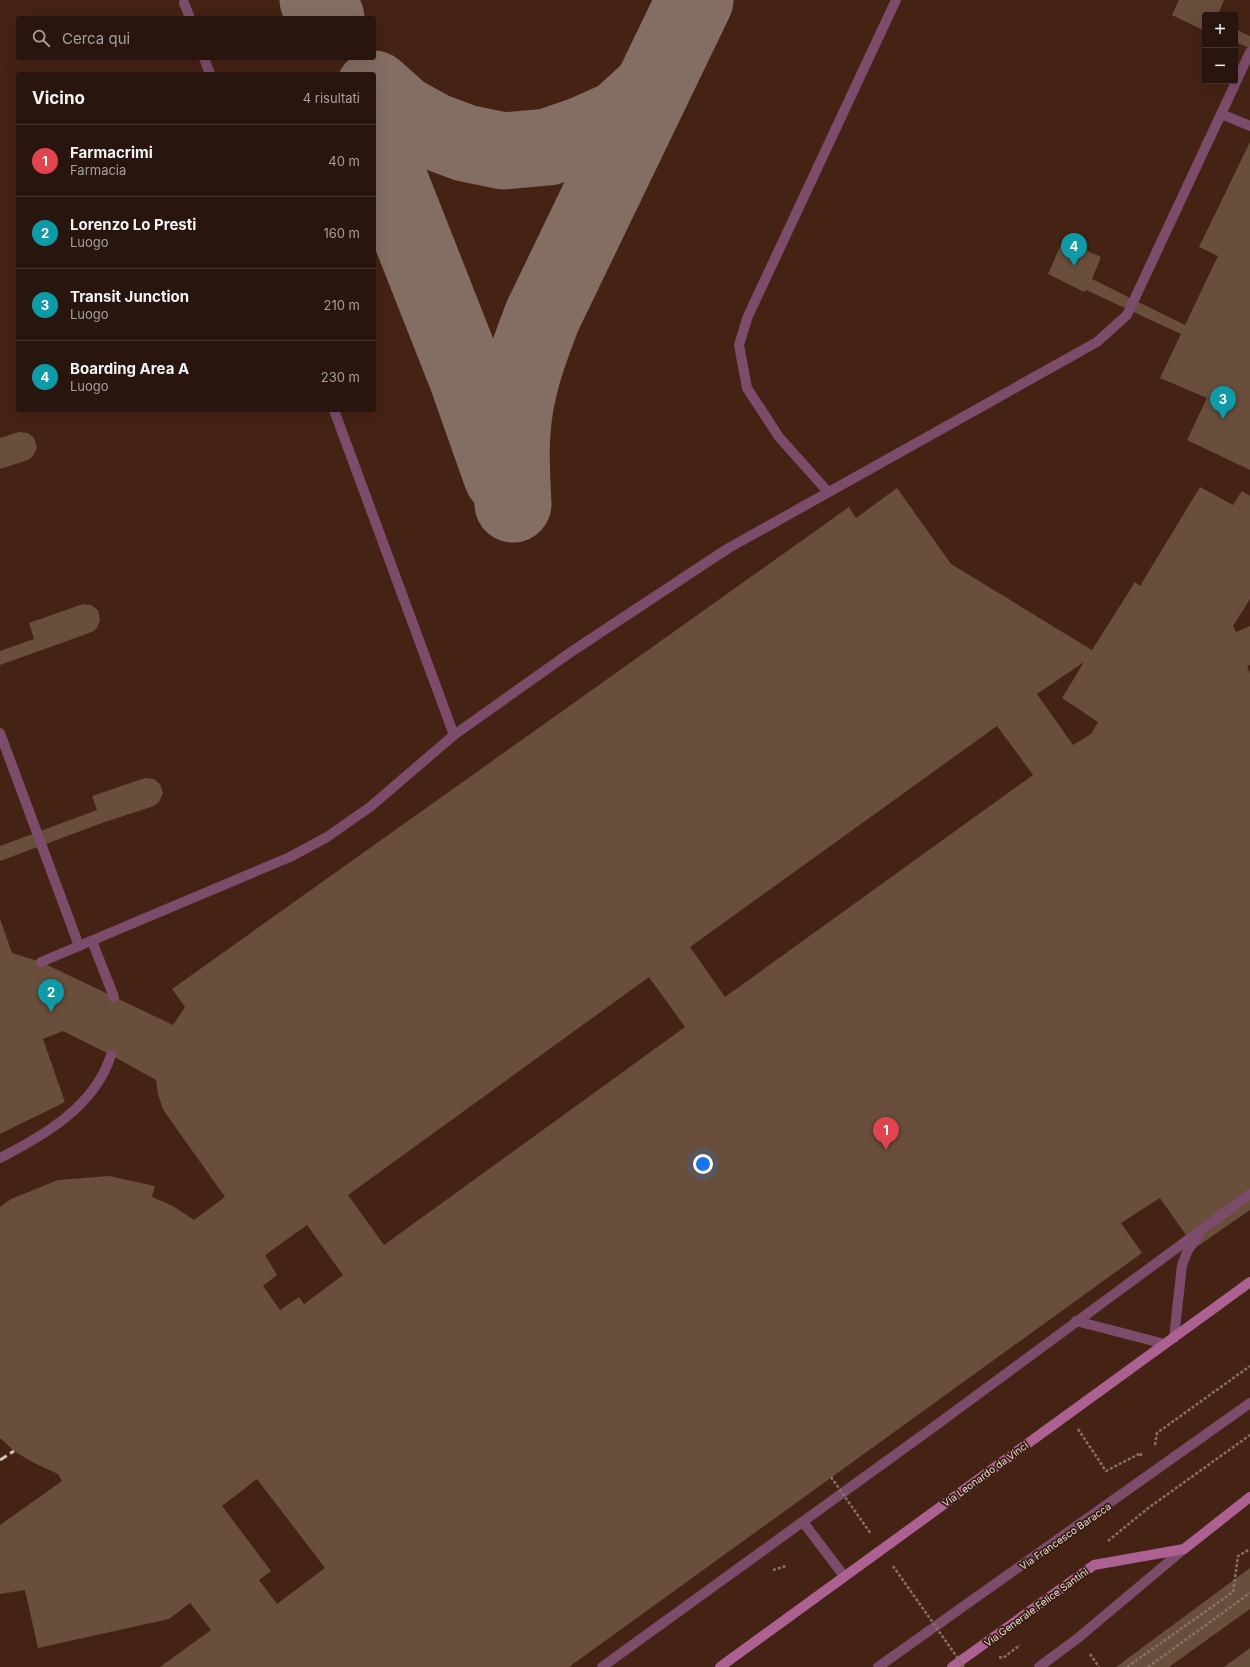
<!DOCTYPE html>
<html lang="it">
<head>
<meta charset="utf-8">
<style>
  :root { --surface:#28150d; --page:#34221b; --text:#f1f3f6; --muted:#a59f9d; --line:#44342e; --accent:#d93025 }
  body { margin:0; font-family:Inter,sans-serif; background:var(--page); color:var(--text) }
  .controls { position:absolute; right:12px; top:12px; display:grid; overflow:hidden; border-radius:4px; box-shadow:0 4px 16px #0002 }
  .controls button { width:36px; height:36px; display:grid; place-items:center; padding:0; border:0; border-bottom:1px solid var(--line); background:var(--surface); color:var(--text); font:20px sans-serif }
  .you { position:absolute; left:703px; top:1164px; width:14px; height:14px; margin:-10px; border:3px solid #fff; border-radius:50%; background:#1a73e8; box-shadow:0 0 0 6px #1a73e833 }
  .badge { display:grid; place-items:center; width:26px; height:26px; border-radius:50%; background:var(--accent); color:#fff; font-size:13px; font-weight:700 }
  .pin { position:absolute; translate:-50% -33px; filter:drop-shadow(0 1px 2px #0008) }
  .pin::after { content:''; position:absolute; top:21px; width:14px; height:12px; background:inherit; clip-path:polygon(0 0,100% 0,50% 100%) }
  .list { margin:0; padding:0; list-style:none }
  h2 { display:flex; justify-content:space-between; align-items:center; height:52px; margin:0; padding:0 16px; font-size:17px }
  h2 small { font-size:13px; font-weight:400; color:var(--muted) }
  .list li { display:grid; grid-template-columns:26px 1fr auto; gap:12px; align-items:center; box-sizing:border-box; height:72px; padding:0 16px; border-top:1px solid var(--line) }
  .list b { display:block; font-size:15px; white-space:nowrap }
  .list p { margin:0; font-size:13px; white-space:nowrap; color:var(--muted) }
  .list em { font-size:13px; font-style:normal; color:var(--muted) }
  .icon { flex:none; width:22px; height:22px; fill:none; stroke:currentColor; stroke-width:2; stroke-linecap:round; stroke-linejoin:round }
  .map { position:relative; flex:none; width:1250px; height:1667px; overflow:hidden }
  .search { position:absolute; background:var(--surface); box-shadow:0 4px 16px #0002; left:16px; top:16px; width:360px; height:44px; display:flex; align-items:center; gap:10px; box-sizing:border-box; padding:0 14px; border-radius:4px; color:var(--muted); font-size:15px }
  .panel { position:absolute; background:var(--surface); box-shadow:0 4px 16px #0002; left:16px; top:72px; width:360px; height:340px; border-radius:4px }
  .map>svg:first-child { display:block }
  .built { fill:#442315; fill-rule:evenodd }
  .lines { fill:none; stroke-linecap:round; stroke-linejoin:round }
  .taxiway { stroke:#846e64; stroke-width:77 }
  .building { fill:#684e3b; fill-rule:evenodd }
  .path { stroke:#877167; stroke-width:2.5; stroke-dasharray:3 2; stroke-linecap:butt }
  .service { stroke:#7c4c6a; stroke-width:10 }
  .secondary { stroke:#ad6192; stroke-width:10 }
  .rail { stroke:#d2bfb6; stroke-width:3; stroke-dasharray:8 4; stroke-linecap:butt }
  .path-bridge { stroke:#877167; stroke-width:2.5; stroke-dasharray:3 2; stroke-linecap:butt }
  .secondary-bridge { stroke:#ad6192; stroke-width:10 }
  .labels { text-anchor:middle; dominant-baseline:central; stroke-width:3.5; stroke-linejoin:round; paint-order:stroke }
  .street-label { font-size:10px; fill:#ead8d0; stroke:#361c11 }
</style>
</head>
<body>
<div class="map">
<svg width="1250" height="1667" viewBox="0 0 1250 1667">
  <rect width="100%" height="100%" fill="#361c11"/>
  <path class="built" d="M0,0H1250V1667H0ZM1205,15H1235V81H1205ZM18,18H374V58H18ZM18,74H374V410H18Z"/>
  <g class="lines">
    <g class="taxiway">
      <polyline points="318,0 326,18"/>
      <polyline points="374,89 402,114 433,131 465,143 504,151 548,147 583,135 619,119 652,89"/>
      <polyline points="374,141 467,377 502,476"/>
      <path d="M513,504C512,481 510,457 512,433C514,392 528,353 543,315L695,0"/>
    </g>
  </g>
  <g class="building">
    <polygon points="1179,0 1224,0 1218,15 1205,15 1205,31 1172,15"/>
    <polygon points="1235,29 1250,36 1250,48 1235,42"/>
    <polygon points="1250,142 1250,470 1187,440 1207,398 1160,378 1181,334 1086,290 1084,292 1048,274 1063,240 1101,257 1092,279 1185,325 1218,256 1199,247"/>
    <polygon points="19,432 28,433 34,438 37,448 33,456 28,460 0,469 0,438"/>
    <path d="M1200,487L1233,505L1242,491L1250,496V599L1233,626L1236,632L1250,626V665L1247,666L1250,673V1210L1195,1248L1160,1198L1121,1223L1142,1253L569,1667H160L211,1630L190,1603L169,1619L38,1648L25,1590L0,1594V1525L62,1481L58,1474L32,1462L14,1451L0,1438V1207L11,1199L58,1180L109,1176L155,1186L152,1197L173,1206L194,1220L225,1197L164,1111L158,1095L156,1080L111,1055L63,1031L43,1039L65,1102L0,1134V919L12,953L41,962L173,1025L185,1007L172,989L849,507L856,518L897,488L951,564L1092,650L1135,582L1140,586ZM1084,662L1062,698L1098,722L1091,734L1073,745L1037,694ZM997,726L1033,775L725,997L690,947ZM649,977L685,1027L384,1245L348,1195ZM307,1225L343,1275L304,1304L299,1297L280,1310L263,1286L277,1275L265,1255ZM257,1479L325,1568L277,1604L259,1580L271,1571L222,1506Z"/>
    <polygon points="83,604 91,605 98,610 100,620 97,628 92,632 0,665 0,651 34,639 29,623"/>
    <polygon points="145,778 154,779 160,784 163,793 159,802 154,806 102,823 0,861 0,846 97,810 92,796"/>
    <polygon points="1250,1568 1250,1609 1169,1667 1116,1667"/>
    <polygon points="1250,1648 1250,1667 1224,1667"/>
  </g>
  <g class="lines">
    <g class="path">
      <polyline points="1078,1429 1106,1471 1141,1453 1141,1456"/>
      <polyline points="1155,1445 1157,1433 1250,1366"/>
      <polyline points="1108,1541 1147,1509 1250,1435"/>
      <polyline points="773,1570 786,1566"/>
      <polyline points="1090,1654 1099,1667"/>
      <polyline points="999,1657 1003,1658 1020,1645"/>
      <polyline points="1127,1667 1233,1592 1238,1556 1250,1549"/>
      <polyline points="1148,1667 1250,1593"/>
    </g>
    <g class="service">
      <polyline points="184,3 190,18"/>
      <polyline points="204,58 210,74"/>
      <polyline points="1221,114 1250,126"/>
      <polyline points="334,410 454,735"/>
      <polyline points="828,492 779,437 747,388 739,345 748,316 896,0"/>
      <polyline points="0,733 79,946"/>
      <polyline points="92,941 114,997"/>
      <polyline points="41,962 290,857 327,837 370,807 454,735 571,652 727,549 1097,342 1127,315 1250,52"/>
      <path d="M0,1158C45,1135 95,1106 111,1055"/>
      <polyline points="1076,1321 1165,1344"/>
      <polyline points="1174,1338 1182,1265 1188,1250 1199,1235"/>
      <polyline points="803,1522 844,1576"/>
      <polyline points="602,1667 935,1426 1250,1194"/>
      <polyline points="878,1667 1250,1403"/>
      <polyline points="1039,1667 1078,1638 1184,1549"/>
    </g>
    <polyline class="secondary" points="952,1667 1094,1565 1184,1549 1250,1497"/>
    <polyline class="rail" points="0,1460 14,1451"/>
    <g class="path-bridge">
      <polyline points="831,1477 871,1534"/>
      <polyline points="893,1566 964,1667"/>
    </g>
    <polyline class="secondary-bridge" points="720,1667 1250,1282"/>
  </g>
  <g class="labels">
    <g class="street-label">
      <text transform="translate(985 1474) rotate(-36)">Via Leonardo da Vinci</text>
      <text transform="translate(1065 1536) rotate(-35)">Via Francesco Baracca</text>
      <text transform="translate(1036 1607) rotate(-36)">Via Generale Felice Santini</text>
    </g>
  </g>
</svg>
<div class="controls">
<button>+</button>
<button>−</button>
</div>
<div class="you"></div>
<div class="pin badge" style="left:886px;top:1150px;background:#e0444e">1</div>
<div class="pin badge" style="left:51px;top:1012px;background:#0f9aa8">2</div>
<div class="pin badge" style="left:1223px;top:419px;background:#0f9aa8">3</div>
<div class="pin badge" style="left:1074px;top:266px;background:#0f9aa8">4</div>
<div class="search"><svg class="icon" aria-label="search" viewBox="0 0 24 24"><circle cx="10" cy="10" r="6"/><path d="M15 15l6 6"/></svg>Cerca qui</div>
<section class="panel">
<h2>Vicino<small>4 risultati</small></h2>
<ul class="list">
<li><span class="badge" style="background:#e0444e">1</span><div><b>Farmacrimi</b><p>Farmacia</p></div><em>40 m</em></li>
<li><span class="badge" style="background:#0f9aa8">2</span><div><b>Lorenzo Lo Presti</b><p>Luogo</p></div><em>160 m</em></li>
<li><span class="badge" style="background:#0f9aa8">3</span><div><b>Transit Junction</b><p>Luogo</p></div><em>210 m</em></li>
<li><span class="badge" style="background:#0f9aa8">4</span><div><b>Boarding Area A</b><p>Luogo</p></div><em>230 m</em></li>
</ul>
</section>
</div>
</body>
</html>
